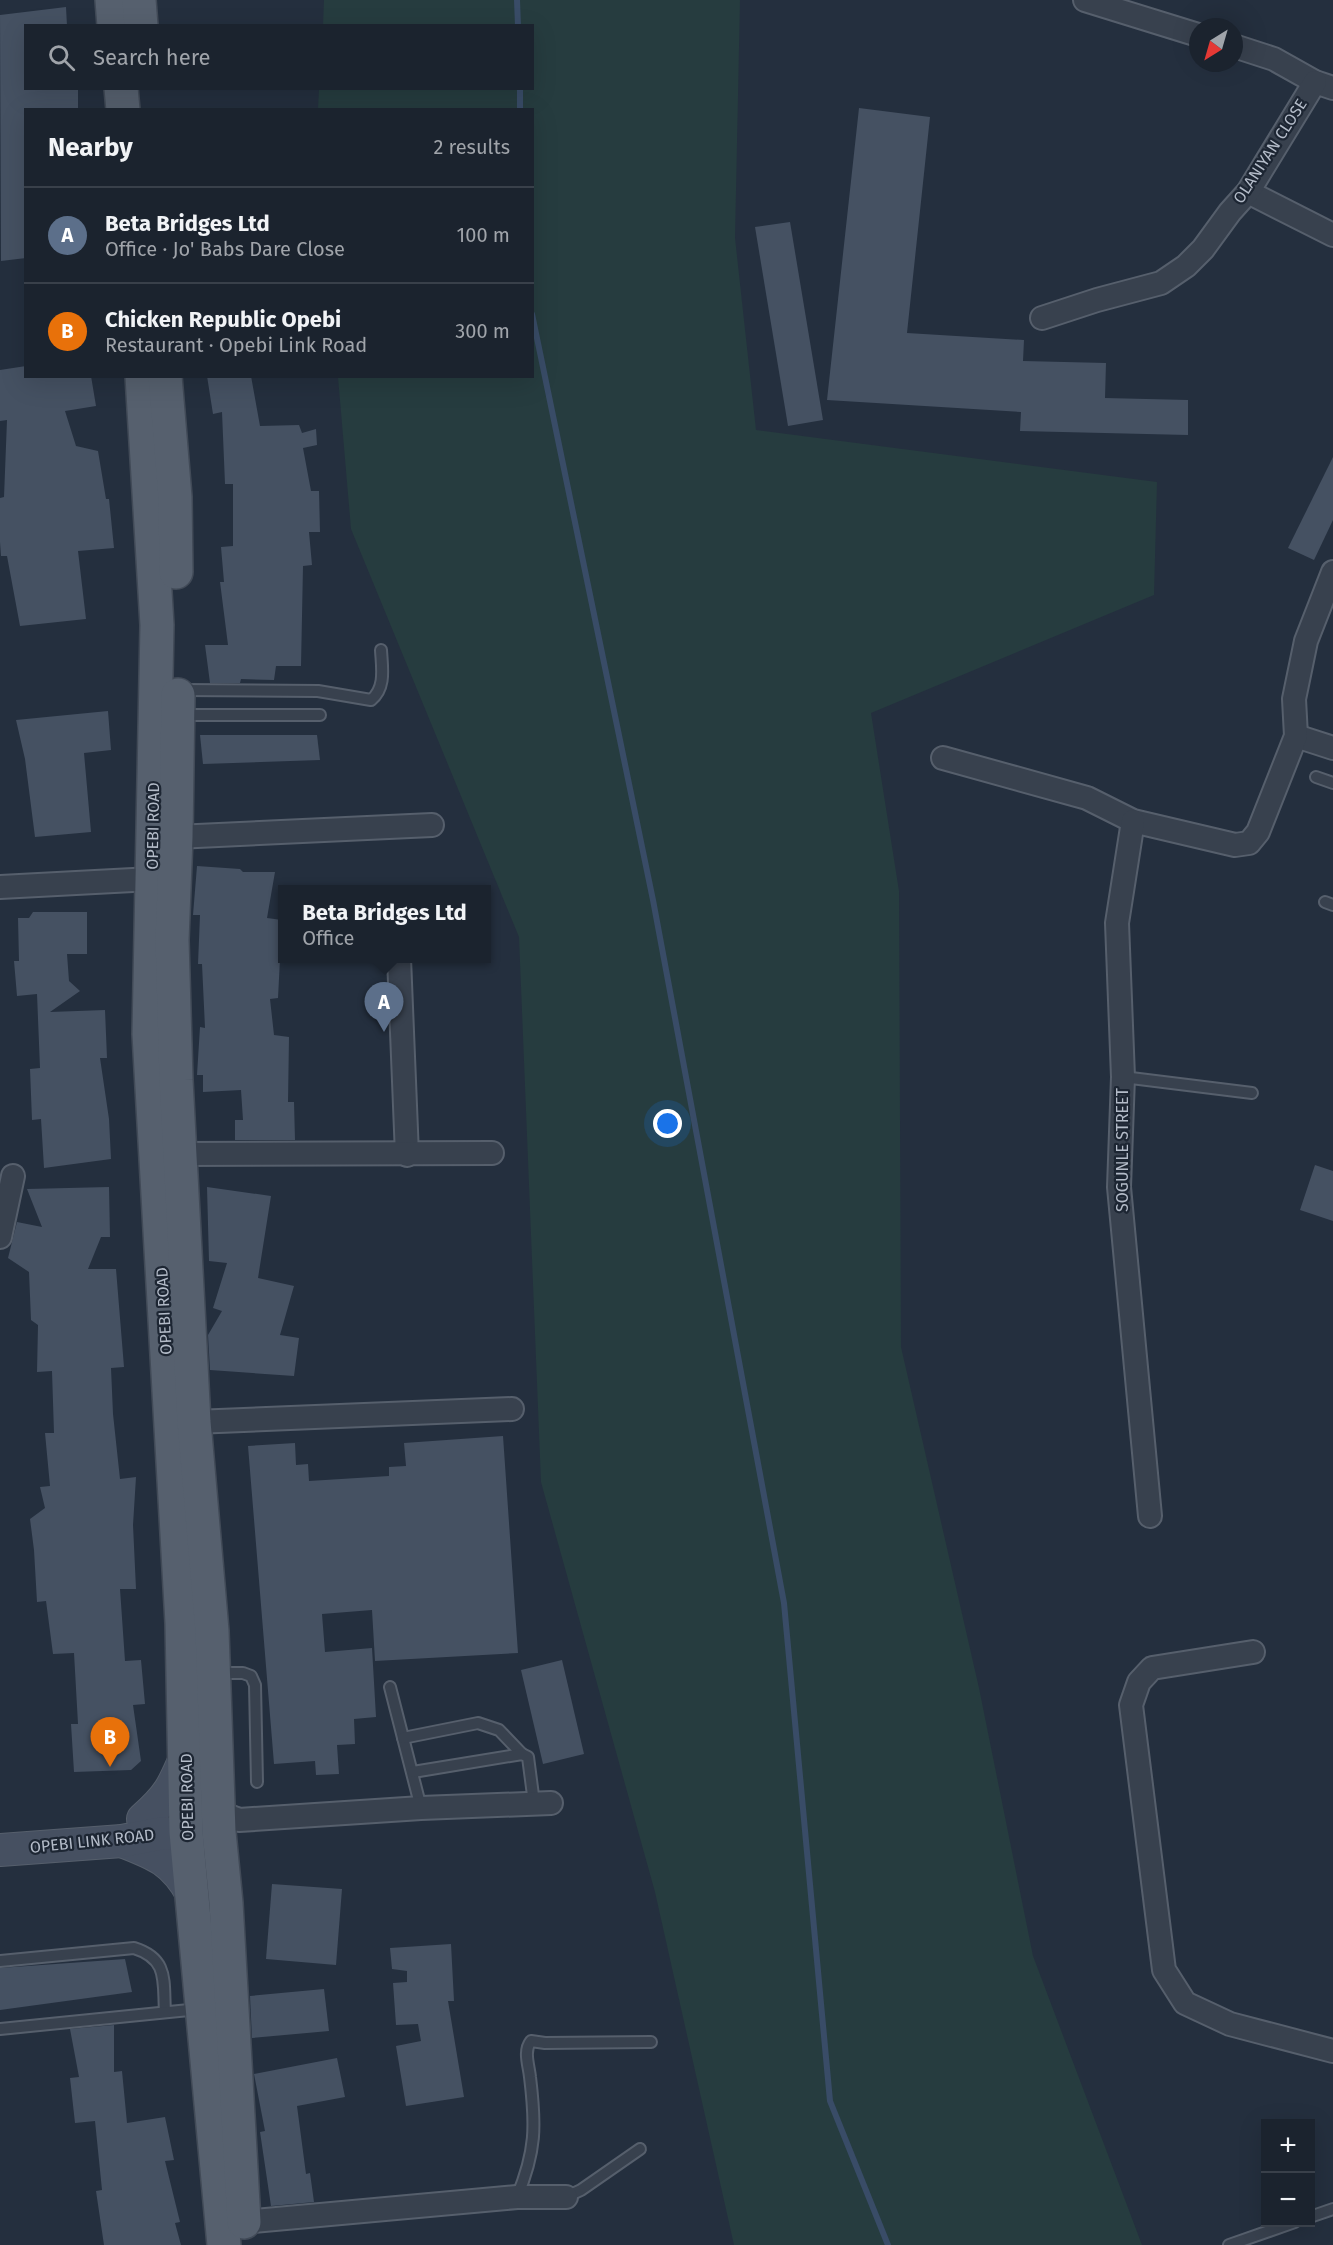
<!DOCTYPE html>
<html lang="en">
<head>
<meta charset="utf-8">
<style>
  :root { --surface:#1b232e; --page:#242b36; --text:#f1f3f6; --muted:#a0a4aa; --line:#39404a; --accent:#2563eb }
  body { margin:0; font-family:"Fira Sans",sans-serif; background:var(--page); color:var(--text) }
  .controls { position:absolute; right:18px; bottom:18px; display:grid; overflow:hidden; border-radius:0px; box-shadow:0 6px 24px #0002 }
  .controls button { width:54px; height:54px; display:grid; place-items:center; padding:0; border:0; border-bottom:2px solid var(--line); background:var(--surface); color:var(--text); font:30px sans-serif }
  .compass { position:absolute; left:1189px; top:18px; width:54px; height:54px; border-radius:50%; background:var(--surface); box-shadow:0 6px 24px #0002; rotate:217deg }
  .you { position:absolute; left:668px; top:1124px; width:21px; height:21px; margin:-15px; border:4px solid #fff; border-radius:50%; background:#1a73e8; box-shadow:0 0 0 9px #1a73e833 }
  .badge { display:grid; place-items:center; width:39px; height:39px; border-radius:50%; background:var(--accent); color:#fff; font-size:20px; font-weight:700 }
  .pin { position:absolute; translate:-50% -50px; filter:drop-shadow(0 2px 3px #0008) }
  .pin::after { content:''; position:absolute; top:32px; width:21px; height:18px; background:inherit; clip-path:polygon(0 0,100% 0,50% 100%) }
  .popup { position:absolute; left:278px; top:885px; width:213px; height:78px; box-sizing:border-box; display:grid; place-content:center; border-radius:0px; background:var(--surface); filter:drop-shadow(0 2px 4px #0005); font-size:20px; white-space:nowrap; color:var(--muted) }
  .popup b { font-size:22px; color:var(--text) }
  .popup::after { content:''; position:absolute; left:50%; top:100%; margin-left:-12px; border:12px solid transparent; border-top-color:var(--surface) }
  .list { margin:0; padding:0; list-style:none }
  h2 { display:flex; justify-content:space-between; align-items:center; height:78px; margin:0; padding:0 24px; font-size:26px }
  h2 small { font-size:20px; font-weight:400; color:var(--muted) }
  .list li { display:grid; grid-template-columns:39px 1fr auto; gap:18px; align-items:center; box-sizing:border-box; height:96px; padding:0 24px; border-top:2px solid var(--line) }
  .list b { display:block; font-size:22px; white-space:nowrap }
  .list p { margin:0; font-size:20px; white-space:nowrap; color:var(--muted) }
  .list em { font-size:20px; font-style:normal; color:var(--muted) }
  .icon { flex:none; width:33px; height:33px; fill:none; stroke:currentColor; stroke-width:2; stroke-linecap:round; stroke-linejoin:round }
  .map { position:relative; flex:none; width:1333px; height:2245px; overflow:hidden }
  .search { position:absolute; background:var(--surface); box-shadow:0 6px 24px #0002; left:24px; top:24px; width:510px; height:66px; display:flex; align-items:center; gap:15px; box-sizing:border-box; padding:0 21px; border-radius:0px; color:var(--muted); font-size:22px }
  .panel { position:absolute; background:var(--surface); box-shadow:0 6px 24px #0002; left:24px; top:108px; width:510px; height:270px; border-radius:0px }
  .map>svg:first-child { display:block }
  .green { fill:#263c3f }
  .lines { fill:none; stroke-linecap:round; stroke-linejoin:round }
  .stream { stroke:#394c67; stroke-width:6 }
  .building { fill:#455162 }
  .service-casing { stroke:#565f6c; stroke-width:14 }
  .minor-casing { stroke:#565f6c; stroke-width:26 }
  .secondary-casing { stroke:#565f6c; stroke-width:34 }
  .primary-casing { stroke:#414a57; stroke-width:36 }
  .service { stroke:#38414e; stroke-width:10 }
  .minor { stroke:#38414e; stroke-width:22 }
  .secondary { stroke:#465061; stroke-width:32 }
  .primary { stroke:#56606e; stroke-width:33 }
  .labels { text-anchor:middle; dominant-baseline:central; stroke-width:4.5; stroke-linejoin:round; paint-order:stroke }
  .street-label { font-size:16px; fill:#b4bcc9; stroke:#1d2633 }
</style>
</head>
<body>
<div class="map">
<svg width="1333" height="2245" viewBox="0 0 1333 2245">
  <rect width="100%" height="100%" fill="#242f3e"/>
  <polygon class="green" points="324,0 740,0 735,238 756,430 1157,482 1154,595 871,713 899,891 901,1347 979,1688 1033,1956 1142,2245 734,2245 655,1892 541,1482 519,937 351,529 338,377 532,376 532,110 318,109 319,89 532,88 532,26 323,25"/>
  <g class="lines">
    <g class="stream">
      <polyline points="517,0 518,26"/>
      <polyline points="520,88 520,110"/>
      <polyline points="532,314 653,900 784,1603 830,2101 888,2245"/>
    </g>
  </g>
  <g class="building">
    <polygon points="66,7 67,26 26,26 26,88 78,88 78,110 26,110 26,258 1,261 0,15"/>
    <polygon points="859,108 930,117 907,333 1024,340 1023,361 1106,363 1105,398 1188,400 1188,435 1020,431 1021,412 827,400"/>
    <polygon points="790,222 823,420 788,426 755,227"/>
    <polygon points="26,366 26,376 91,376 96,406 65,411 76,446 98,451 106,499 109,499 114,548 78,551 86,619 20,626 7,556 1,556 0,542 0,498 4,497 7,420 0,421 0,370"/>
    <polygon points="207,376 251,376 260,426 299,425 302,433 316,429 317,445 303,448 311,491 319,491 320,532 309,532 312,565 303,566 301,666 276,666 274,680 241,679 240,683 210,683 205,645 228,645 220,582 224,582 221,547 233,546 233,484 225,484 222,412 213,414"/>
    <polygon points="1333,457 1333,520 1314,560 1288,548"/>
    <polygon points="108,711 111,750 84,753 91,832 35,837 25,759 16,720"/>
    <polygon points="200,735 317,735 320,760 203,764"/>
    <polygon points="197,866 240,869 243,872 275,872 267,918 282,920 278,998 270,999 274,1035 289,1037 288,1102 294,1102 295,1140 235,1140 235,1120 243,1120 241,1090 203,1092 203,1075 197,1075 200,1027 205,1028 202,964 198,964 200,915 193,915"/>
    <polygon points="33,912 87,912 87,954 67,954 69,981 80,991 50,1012 105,1010 107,1058 100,1058 109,1119 111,1159 44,1168 41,1119 32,1120 30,1069 40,1068 37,994 17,996 14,961 19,961 18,918 29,918"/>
    <polygon points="1315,1165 1333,1171 1333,1221 1300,1210"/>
    <polygon points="109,1187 110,1237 101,1237 88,1269 116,1269 124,1367 111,1368 113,1414 120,1479 136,1477 133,1525 136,1589 120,1589 125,1661 141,1660 145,1704 133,1705 141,1761 131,1770 74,1772 71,1724 78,1724 74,1653 53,1654 46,1601 37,1602 34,1550 30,1519 45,1508 40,1487 50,1486 45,1433 54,1433 52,1371 37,1372 38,1325 31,1320 29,1272 8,1258 17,1222 42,1227 27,1189"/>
    <polygon points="207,1187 271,1196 258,1278 294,1286 280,1335 299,1338 294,1376 210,1370 208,1335 222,1311 213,1308 227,1263 209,1261"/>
    <polygon points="503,1436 518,1653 375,1661 372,1610 322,1614 325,1652 372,1648 376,1717 354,1719 355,1744 337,1745 339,1774 316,1775 315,1761 274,1764 248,1446 295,1443 296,1465 308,1464 309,1481 389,1476 389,1467 406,1466 404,1443"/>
    <polygon points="562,1660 584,1754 543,1764 521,1670"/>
    <polygon points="272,1884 342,1889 336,1965 266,1959"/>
    <polygon points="451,1944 454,2001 448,2001 464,2097 406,2106 396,2046 421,2041 418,2024 396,2025 393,1983 407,1982 407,1971 392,1969 390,1948"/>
    <polygon points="125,1959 132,1992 0,2010 0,1968"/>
    <polygon points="324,1989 329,2031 252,2038 250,1996"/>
    <polygon points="114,2025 114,2072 122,2071 127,2123 165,2117 174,2160 165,2161 180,2222 175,2223 181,2245 104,2245 96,2191 102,2190 95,2121 75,2123 70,2078 79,2077 70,2029"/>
    <polygon points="337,2058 345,2097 297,2106 306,2174 310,2173 314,2202 271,2206 260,2132 265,2131 254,2074"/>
  </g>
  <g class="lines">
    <defs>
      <g id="service">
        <path d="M181,690L318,691L371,700C386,688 382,668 381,650"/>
        <polyline points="180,715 320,715"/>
        <polyline points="1316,777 1333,783"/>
        <polyline points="1325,902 1333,905"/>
        <polyline points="1123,1077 1252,1093"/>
        <polyline points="217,1673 243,1673 251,1676 255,1685 257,1782"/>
        <polyline points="390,1687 421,1808"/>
        <polyline points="403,1738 478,1723 499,1730 522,1754"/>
        <polyline points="413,1772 522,1754 528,1757 534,1803"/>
        <path d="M0,1961L134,1948C169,1959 163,1981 165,2012"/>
        <polyline points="0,2029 199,2009"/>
        <path d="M517,2197C536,2151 536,2126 530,2077C529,2066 523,2051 531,2041L545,2043L651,2042"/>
        <polyline points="566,2197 581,2190 640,2149"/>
        <polyline points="1310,2217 1333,2209"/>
        <polyline points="1229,2245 1295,2222"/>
      </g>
      <g id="minor">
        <polyline points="1085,0 1198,35"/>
        <polyline points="1234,46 1274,59 1315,82 1333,88"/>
        <polyline points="1248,192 1333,235"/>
        <polyline points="1042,318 1097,300 1161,283 1186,266 1203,249 1230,212 1248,192 1315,82"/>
        <polyline points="1296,736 1333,748"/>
        <polyline points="943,758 1087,798 1133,821 1235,845 1249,843 1258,832 1296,736 1294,699 1306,641 1333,572"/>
        <polyline points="1133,821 1117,923 1123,1077 1119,1187 1150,1516"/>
        <polyline points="176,837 432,825"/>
        <polyline points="0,887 152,879 164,880"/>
        <polyline points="399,958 407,1155"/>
        <polyline points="179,1154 492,1153"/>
        <polyline points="0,1237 13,1176"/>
        <polyline points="194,1422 512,1409"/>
        <polyline points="1253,1652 1152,1668 1139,1682 1131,1705 1164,1970 1185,2003 1230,2024 1333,2051"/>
        <polyline points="219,1812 239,1820 421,1808 551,1803"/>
        <polyline points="243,2222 517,2197 566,2197"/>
      </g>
      <g id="secondary">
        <path d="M143,1819C169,1796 173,1787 186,1756"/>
        <path d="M122,1841C156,1854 174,1861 192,1894"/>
        <polyline points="0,1850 122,1841 158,1834 211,1832"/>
      </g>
      <g id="primary">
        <polyline points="112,0 114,26"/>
        <polyline points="139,0 141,26"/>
        <polyline points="121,88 123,110"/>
        <polyline points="142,376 157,625 149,1034 182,1623 186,1832 224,2245"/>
        <polyline points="165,376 175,497 176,572"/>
        <polyline points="178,695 176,837 172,940 176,1080 194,1422 212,1631 219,1832 226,1903 244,2222"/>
      </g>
    </defs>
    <use href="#service" class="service-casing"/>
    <use href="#minor" class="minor-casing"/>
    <use href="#secondary" class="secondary-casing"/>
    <use href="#primary" class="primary-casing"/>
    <use href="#service" class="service"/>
    <use href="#minor" class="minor"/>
    <use href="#secondary" class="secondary"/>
    <use href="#primary" class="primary"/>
  </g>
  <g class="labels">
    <g class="street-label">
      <text transform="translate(1270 151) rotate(-57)">OLANIYAN CLOSE</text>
      <text transform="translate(153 826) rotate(-89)">OPEBI ROAD</text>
      <text transform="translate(1122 1150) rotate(-90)">SOGUNLE STREET</text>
      <text transform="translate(164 1311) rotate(-93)">OPEBI ROAD</text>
      <text transform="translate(187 1797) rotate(-91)">OPEBI ROAD</text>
      <text transform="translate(92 1841) rotate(-6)">OPEBI LINK ROAD</text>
    </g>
  </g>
</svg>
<div class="controls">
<button>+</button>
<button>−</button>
</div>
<svg class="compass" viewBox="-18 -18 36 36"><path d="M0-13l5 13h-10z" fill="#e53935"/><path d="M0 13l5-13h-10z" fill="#a0a4aa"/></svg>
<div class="you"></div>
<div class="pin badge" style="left:384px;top:1032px;background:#5c6f8a">A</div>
<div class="popup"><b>Beta Bridges Ltd</b>Office</div>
<div class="pin badge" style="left:110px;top:1767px;background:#e8710a">B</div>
<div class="search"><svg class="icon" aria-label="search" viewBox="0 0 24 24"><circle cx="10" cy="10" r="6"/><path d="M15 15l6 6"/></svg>Search here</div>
<section class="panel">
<h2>Nearby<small>2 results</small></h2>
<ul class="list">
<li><span class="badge" style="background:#5c6f8a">A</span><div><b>Beta Bridges Ltd</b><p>Office · Jo' Babs Dare Close</p></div><em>100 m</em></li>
<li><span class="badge" style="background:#e8710a">B</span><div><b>Chicken Republic Opebi</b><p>Restaurant · Opebi Link Road</p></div><em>300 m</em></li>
</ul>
</section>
</div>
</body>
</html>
